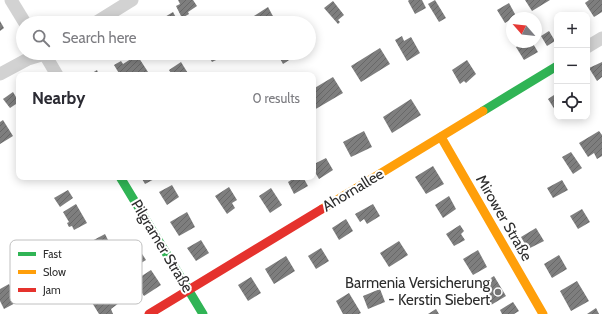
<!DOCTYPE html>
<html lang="en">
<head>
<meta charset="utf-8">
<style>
  :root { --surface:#fff; --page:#f7f7f7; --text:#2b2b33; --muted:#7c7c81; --line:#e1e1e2 }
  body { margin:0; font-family:Cabin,sans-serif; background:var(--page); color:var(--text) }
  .controls { position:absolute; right:12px; top:12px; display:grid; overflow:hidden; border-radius:8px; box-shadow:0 2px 10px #0003 }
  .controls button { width:36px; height:36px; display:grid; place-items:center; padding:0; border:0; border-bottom:1px solid var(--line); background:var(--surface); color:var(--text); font:20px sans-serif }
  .compass { position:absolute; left:506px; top:12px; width:36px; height:36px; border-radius:50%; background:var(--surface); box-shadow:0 2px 10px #0003; rotate:298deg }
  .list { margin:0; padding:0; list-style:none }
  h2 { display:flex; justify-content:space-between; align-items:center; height:52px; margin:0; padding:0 16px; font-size:17px }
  h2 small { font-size:13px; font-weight:400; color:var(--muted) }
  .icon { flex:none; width:22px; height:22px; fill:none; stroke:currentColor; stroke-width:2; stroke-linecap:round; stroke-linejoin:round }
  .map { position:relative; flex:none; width:602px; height:314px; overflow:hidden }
  .search { position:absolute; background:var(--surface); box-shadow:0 2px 10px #0003; left:16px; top:16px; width:300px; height:44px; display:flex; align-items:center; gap:10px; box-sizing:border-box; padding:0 14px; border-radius:22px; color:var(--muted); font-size:15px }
  .panel { position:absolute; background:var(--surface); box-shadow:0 2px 10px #0003; left:16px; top:72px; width:300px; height:108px; border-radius:8px }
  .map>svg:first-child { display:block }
  .building { fill:url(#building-hatch) }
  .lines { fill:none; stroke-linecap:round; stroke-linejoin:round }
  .street { stroke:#d2d2d2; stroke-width:13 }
  .fast { stroke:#30b455; stroke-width:9 }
  .slow { stroke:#ff9f0a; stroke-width:9 }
  .jam { stroke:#e5322d; stroke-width:9 }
  .poi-dot { fill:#767676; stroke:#fff; stroke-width:1.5 }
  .labels { text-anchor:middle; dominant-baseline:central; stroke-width:4; stroke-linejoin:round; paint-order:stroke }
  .street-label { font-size:15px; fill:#2d2d2d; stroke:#fff }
  .poi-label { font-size:15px; fill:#2d2d2d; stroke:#fff; text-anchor:end }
  .key { fill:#fff; stroke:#c0c0c0; stroke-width:1 }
  .key-label { font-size:11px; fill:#2d2d2d }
</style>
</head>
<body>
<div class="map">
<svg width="602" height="314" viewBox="0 0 602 314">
  <defs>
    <pattern id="building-hatch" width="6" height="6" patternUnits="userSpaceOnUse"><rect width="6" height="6" fill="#7e7e7e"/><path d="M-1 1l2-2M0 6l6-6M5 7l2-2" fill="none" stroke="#686868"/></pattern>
  </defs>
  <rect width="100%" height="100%" fill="#fff"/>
  <g class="building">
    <polygon points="178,0 193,0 197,6 188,12 189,14 182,18 176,6 180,4"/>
    <polygon points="409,0 422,0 426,8 415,14 408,1"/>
    <polygon points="435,0 446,18 439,22 428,4"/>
    <polygon points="525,0 550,0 532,11"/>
    <polygon points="589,0 602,0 602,12 594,17 585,3"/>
    <polygon points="333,1 344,15 338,20 340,22 338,24 324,8"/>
    <polygon points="509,3 516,16 505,23 497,10"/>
    <polygon points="268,7 275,20 271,23 258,23 254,16"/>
    <polygon points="173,12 179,23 155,23"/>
    <polygon points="0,21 4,28 0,31"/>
    <polygon points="549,31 555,41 547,46 541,36"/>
    <polygon points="402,36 404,41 411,37 420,53 407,61 395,40"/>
    <polygon points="524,42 532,42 538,52 524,60 516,47"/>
    <polygon points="380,48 390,64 361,82 351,66"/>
    <polygon points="212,53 223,53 221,55 222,57 212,62 208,55"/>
    <polygon points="277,53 300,53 283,64"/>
    <polygon points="137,55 148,72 143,75 120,75 114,65 121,61 123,64"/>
    <polygon points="467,60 476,74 466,83 464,81 460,84 452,70"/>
    <polygon points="181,62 189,75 172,75 169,70"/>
    <polygon points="602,62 602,77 597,81 589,68"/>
    <polygon points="97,70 99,75 89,75"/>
    <polygon points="333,77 343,93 314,110 313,89"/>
    <polygon points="13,92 19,102 10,108 3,99"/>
    <polygon points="557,93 557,109 555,110 548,99"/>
    <polygon points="411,99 421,115 392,133 383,117"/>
    <polygon points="3,120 13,136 0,144 0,122"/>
    <polygon points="364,131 372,147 351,157 343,142"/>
    <polygon points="599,131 602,135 602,156 597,159 594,153 588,157 579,143"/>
    <polygon points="571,152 582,168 573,174 562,157"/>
    <polygon points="326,158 333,170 319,179 313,169 313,162 315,161 316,163"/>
    <polygon points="433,166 444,184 426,194 415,177"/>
    <polygon points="141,177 158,177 145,184"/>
    <polygon points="296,177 303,177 308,186 294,194 288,182"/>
    <polygon points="562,180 568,190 553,198 547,188"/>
    <polygon points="172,185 179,197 167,205 159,192"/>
    <polygon points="229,187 237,200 232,203 235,208 227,214 215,196"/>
    <polygon points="271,188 282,205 270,213 259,196"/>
    <polygon points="68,190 73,198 60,207 54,198"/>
    <polygon points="449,196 456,209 443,218 435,205"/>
    <polygon points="76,204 87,223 74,230 72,226 69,227 67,223 69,222 63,212"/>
    <polygon points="373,204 380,216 367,224 364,219 360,222 355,214"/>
    <polygon points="582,209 590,222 578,229 570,216"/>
    <polygon points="187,212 195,227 179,236 170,222"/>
    <polygon points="346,219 353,231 339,240 332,228"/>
    <polygon points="460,225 464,231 461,234 465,240 454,246 446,234"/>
    <polygon points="536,228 544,241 528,249 521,237"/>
    <polygon points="105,234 110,244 94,253 88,243"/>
    <polygon points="201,240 209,253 196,261 187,248"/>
    <polygon points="399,241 408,255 389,267 380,253"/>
    <polygon points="137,246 146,260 131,269 123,255"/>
    <polygon points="321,248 329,261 316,269 308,256"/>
    <polygon points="478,250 487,267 473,275 463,259"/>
    <polygon points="559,255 567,269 552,278 544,264"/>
    <polygon points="286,256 295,271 274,284 265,269"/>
    <polygon points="151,270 161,285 144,296 134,281"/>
    <polygon points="494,276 506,296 491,305 480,285"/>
    <polygon points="251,277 261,293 248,301 238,285"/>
    <polygon points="577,281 589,301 571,311 560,291"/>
    <polygon points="9,284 11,288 16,285 23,299 4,309 0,301 0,289"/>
    <polygon points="110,288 119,303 111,309 113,314 99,314 91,301"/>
    <polygon points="380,289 385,302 368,309 363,296"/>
    <polygon points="349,293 361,313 359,314 343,314 336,301"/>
    <polygon points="513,302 519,311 514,314 502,314 500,310"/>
    <polygon points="596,308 599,314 587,314"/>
    <polygon points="436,309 439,314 428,314"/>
  </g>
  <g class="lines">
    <g class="street">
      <polyline points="11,0 25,23"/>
      <polyline points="95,23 132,0"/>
      <polyline points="587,47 602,38"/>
      <polyline points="44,53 57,75"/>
      <polyline points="0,74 28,59 48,53"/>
    </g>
    <g class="fast">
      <polyline points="483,111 557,66"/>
      <polyline points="120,177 203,314"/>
    </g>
    <g class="slow">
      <polyline points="441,137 543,314"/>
      <polyline points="322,209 483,111"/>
    </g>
    <polyline class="jam" points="149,314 322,209"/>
  </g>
  <circle class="poi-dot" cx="498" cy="292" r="4"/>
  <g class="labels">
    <g class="street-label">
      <text transform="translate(353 190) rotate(-31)">Ahornallee</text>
      <text transform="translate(504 218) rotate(60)">Mirower Straße</text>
      <text transform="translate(162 246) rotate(59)">Pilgramer Straße</text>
    </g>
    <g class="poi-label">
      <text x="490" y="283">Barmenia Versicherung<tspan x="490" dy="17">- Kerstin Siebert</tspan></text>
    </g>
  </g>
  <rect x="10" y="240" width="132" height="64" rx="6" class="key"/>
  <rect x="18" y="252" width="18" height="4" fill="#30b455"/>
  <rect x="18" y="270" width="18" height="4" fill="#ff9f0a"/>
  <rect x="18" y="288" width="18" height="4" fill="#e5322d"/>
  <g class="key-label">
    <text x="43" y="258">Fast</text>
    <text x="43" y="276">Slow</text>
    <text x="43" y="294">Jam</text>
  </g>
</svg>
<div class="controls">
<button>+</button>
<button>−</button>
<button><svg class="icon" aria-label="locate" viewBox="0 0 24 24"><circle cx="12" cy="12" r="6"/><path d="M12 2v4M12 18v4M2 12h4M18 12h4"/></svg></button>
</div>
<svg class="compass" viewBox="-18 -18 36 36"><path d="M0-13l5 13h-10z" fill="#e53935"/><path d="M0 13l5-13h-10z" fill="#7c7c81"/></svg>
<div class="search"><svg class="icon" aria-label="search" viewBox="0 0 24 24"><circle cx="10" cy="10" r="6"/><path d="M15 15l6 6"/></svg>Search here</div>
<section class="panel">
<h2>Nearby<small>0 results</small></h2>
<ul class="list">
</ul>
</section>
</div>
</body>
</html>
